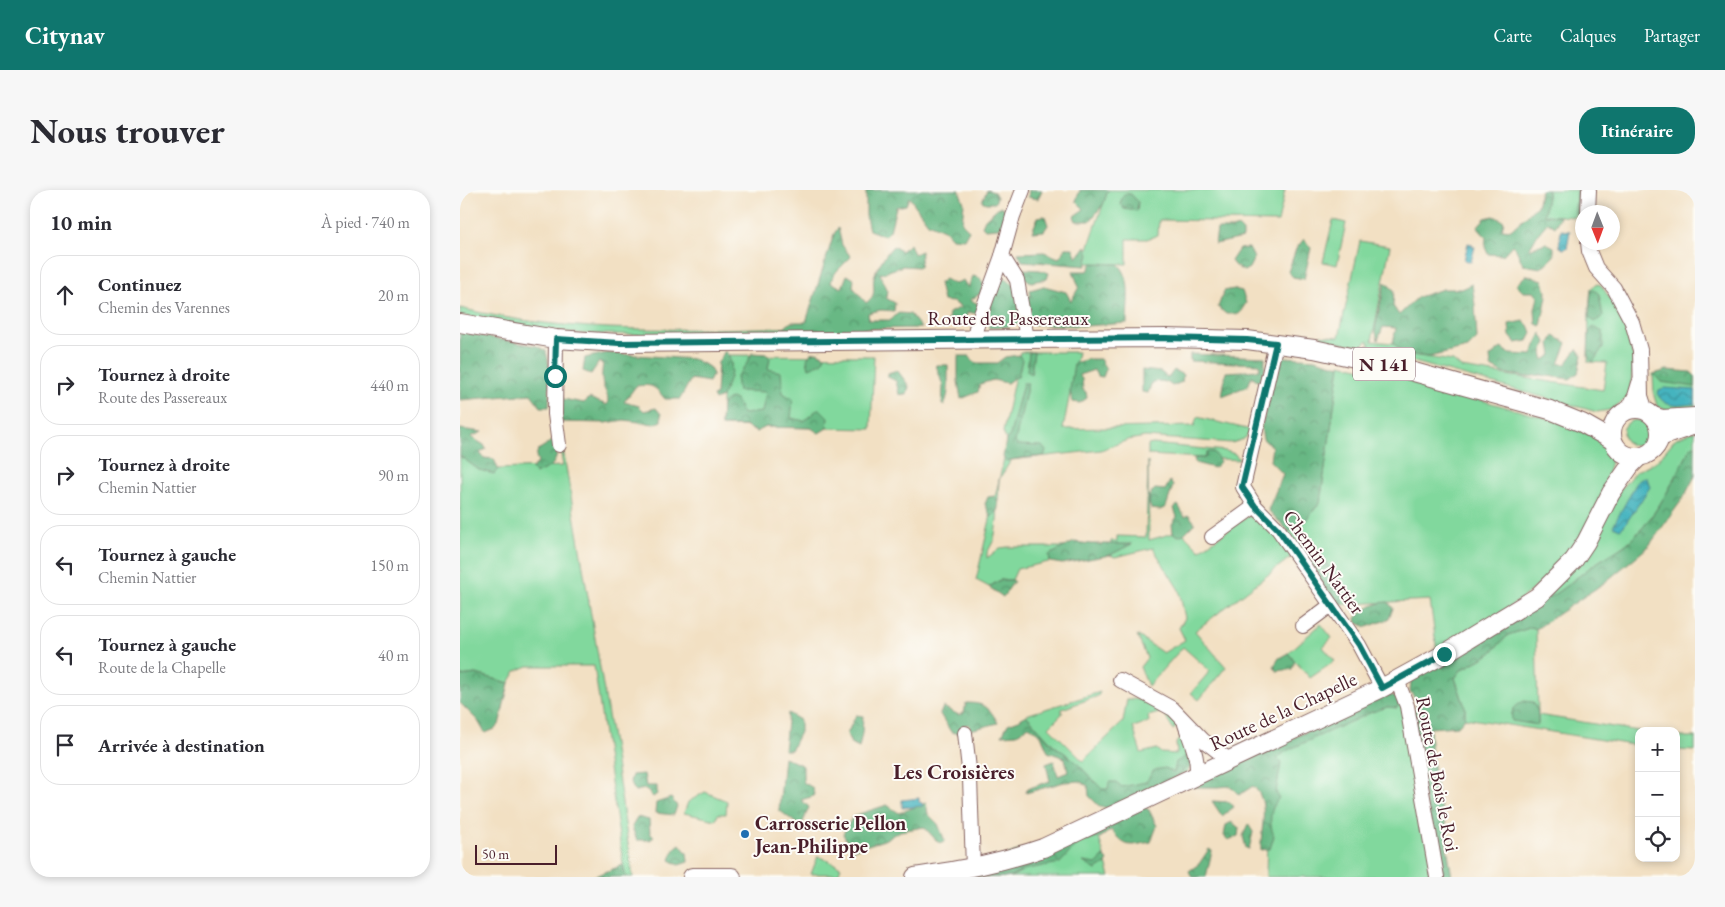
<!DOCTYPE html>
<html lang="fr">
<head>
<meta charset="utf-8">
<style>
  :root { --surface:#fff; --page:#f7f7f7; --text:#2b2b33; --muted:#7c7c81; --line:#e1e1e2; --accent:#0f766e }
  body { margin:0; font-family:"EB Garamond",serif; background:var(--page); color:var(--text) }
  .controls { position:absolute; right:15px; bottom:15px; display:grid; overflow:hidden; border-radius:10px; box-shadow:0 2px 8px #0003 }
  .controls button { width:45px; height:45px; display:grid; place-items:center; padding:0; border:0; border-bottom:1px solid var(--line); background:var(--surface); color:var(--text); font:25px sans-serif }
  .compass { position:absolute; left:1115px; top:15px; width:45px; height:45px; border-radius:50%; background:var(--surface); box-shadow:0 2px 8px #0003; rotate:179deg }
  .scale { position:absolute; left:15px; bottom:12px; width:82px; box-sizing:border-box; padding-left:5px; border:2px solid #4a1f2b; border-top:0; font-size:14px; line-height:18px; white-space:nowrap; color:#4a1f2b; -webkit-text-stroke:4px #fdfcf7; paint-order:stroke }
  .stop { position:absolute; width:15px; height:15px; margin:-11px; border:4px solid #0f766e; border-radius:50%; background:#fff }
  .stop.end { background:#0f766e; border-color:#fff; box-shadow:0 1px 5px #0008 }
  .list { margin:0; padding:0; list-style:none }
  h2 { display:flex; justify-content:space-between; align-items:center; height:65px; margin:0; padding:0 20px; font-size:21px }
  h2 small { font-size:16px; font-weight:400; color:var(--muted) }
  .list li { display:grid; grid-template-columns:32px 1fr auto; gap:15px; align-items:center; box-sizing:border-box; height:80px; margin:0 10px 10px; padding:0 10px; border:1px solid var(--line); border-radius:20px }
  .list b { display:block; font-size:19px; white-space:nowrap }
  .list p { margin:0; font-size:16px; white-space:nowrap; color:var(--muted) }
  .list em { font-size:16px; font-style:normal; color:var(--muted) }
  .icon { flex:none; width:28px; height:28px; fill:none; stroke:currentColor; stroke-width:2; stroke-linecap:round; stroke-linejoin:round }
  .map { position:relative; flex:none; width:1235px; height:687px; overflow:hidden; border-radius:20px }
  header { display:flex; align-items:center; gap:30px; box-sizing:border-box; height:70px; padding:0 25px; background:var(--accent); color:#fff }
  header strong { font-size:24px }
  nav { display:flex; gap:28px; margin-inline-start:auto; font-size:18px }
  .intro { display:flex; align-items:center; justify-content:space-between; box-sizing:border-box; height:120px; padding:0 30px }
  h1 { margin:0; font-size:35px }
  .button { padding:12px 22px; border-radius:20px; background:var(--accent); color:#fff; font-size:18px; font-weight:700 }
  main { display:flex; gap:30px; padding:0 30px }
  aside { flex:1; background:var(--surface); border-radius:20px; box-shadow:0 2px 8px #0003 }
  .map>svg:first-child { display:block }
  .green { fill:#81d89d; stroke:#667c64 }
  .forest { fill:url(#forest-crowns); stroke:#596c58 }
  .water { fill:url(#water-waves); stroke:#486a75 }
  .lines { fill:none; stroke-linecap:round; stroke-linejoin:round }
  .minor-casing { stroke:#856360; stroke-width:16 }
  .major-casing { stroke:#856360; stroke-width:20 }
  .minor { stroke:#fff; stroke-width:14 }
  .major { stroke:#fff; stroke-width:18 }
  .route { stroke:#0f766e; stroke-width:6 }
  .poi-dot { fill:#1f6fb2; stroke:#fdfcf7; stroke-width:2 }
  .labels { text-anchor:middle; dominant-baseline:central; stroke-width:4; stroke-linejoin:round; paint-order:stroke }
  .shield { fill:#fdfcf7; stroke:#806168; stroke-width:1 }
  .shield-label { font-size:19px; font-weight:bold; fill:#4a1f2b }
  .street-label { font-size:20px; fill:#4a1f2b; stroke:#fdfcf7 }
  .poi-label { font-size:20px; font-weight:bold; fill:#4a1f2b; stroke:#fdfcf7; text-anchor:start }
  .neighbourhood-label { font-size:21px; font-weight:bold; fill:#4a1f2b; stroke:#fdfcf7 }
</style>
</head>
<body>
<header>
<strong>Citynav</strong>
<nav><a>Carte</a><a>Calques</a><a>Partager</a></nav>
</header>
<div class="intro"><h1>Nous trouver</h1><a class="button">Itinéraire</a></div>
<main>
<aside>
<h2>10 min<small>À pied · 740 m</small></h2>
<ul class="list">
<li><svg class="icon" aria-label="ahead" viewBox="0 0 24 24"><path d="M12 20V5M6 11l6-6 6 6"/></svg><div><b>Continuez</b><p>Chemin des Varennes</p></div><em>20 m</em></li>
<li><svg class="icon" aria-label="right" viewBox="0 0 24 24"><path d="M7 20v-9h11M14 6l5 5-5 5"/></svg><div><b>Tournez à droite</b><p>Route des Passereaux</p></div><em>440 m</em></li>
<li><svg class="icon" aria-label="right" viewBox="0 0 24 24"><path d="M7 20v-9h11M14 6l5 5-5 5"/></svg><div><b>Tournez à droite</b><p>Chemin Nattier</p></div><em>90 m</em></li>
<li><svg class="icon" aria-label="left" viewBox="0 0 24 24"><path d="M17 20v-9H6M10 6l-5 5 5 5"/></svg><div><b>Tournez à gauche</b><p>Chemin Nattier</p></div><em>150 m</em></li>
<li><svg class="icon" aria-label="left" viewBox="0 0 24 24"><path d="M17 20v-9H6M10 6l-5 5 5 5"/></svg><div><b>Tournez à gauche</b><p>Route de la Chapelle</p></div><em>40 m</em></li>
<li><svg class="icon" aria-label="arrive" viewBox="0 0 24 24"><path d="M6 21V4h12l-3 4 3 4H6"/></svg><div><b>Arrivée à destination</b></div></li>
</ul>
</aside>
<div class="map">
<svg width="1235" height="687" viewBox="0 0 1235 687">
  <defs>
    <pattern id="forest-crowns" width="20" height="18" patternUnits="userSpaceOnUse" patternTransform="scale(1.25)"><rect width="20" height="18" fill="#68b884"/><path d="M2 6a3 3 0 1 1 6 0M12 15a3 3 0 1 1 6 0" fill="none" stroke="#58956c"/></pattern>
    <pattern id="water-waves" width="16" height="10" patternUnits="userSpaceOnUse" patternTransform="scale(1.25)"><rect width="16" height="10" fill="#45b4bf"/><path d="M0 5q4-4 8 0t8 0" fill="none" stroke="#3c929b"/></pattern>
  </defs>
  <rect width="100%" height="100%" fill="#fdfcf7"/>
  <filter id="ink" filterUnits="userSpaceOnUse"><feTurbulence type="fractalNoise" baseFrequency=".02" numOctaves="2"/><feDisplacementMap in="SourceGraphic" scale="10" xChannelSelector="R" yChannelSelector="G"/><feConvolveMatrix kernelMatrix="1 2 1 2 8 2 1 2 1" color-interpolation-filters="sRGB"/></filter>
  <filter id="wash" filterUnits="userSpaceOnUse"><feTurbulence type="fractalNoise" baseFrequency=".0096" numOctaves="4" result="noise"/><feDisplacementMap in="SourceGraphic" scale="20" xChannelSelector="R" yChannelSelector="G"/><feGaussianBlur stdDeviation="1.12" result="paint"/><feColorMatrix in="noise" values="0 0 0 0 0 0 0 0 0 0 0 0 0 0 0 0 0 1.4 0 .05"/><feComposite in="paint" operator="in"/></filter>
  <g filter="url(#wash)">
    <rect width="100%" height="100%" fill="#f2e0c3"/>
    <g class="green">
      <polygon points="648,0 825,0 818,32 699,30 698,45 687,49 667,49 667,74 623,73"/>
      <polygon points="1088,0 1116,0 1115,27 1084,25"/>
      <polygon points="873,30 886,33 877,75 863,72"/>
      <polygon points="900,51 930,56 912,151 933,153 945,164 993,171 1001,178 1143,200 1147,173 1128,172 1129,118 1131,98 1137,94 1141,95 1162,127 1174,170 1169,207 1150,220 1137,222 947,170 942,163 911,158 908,150 902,156 863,150 860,145 879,147"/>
      <path d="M0,118C113,146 230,139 345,137L344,142L261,145L124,144L65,137L0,125Z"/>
      <polygon points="560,162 618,162 603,239 734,236 737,227 791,240 784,249 772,253 685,247 668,250 641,260 551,270 539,290 537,332 534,350 527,363 527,368 540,358 548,357 651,357 651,351 657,351 657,346 686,347 688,271 689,350 721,341 740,360 798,319 820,343 837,340 860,313 880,174 926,184 1097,231 1147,252 1151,271 1144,299 1122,351 1089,386 1057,412 977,462 970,410 871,415 835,364 735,441 766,477 739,510 731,503 750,481 723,457 688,496 680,477 687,468 677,445 703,463 725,450 719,438 725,428 719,400 693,358 655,367 650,365 670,354 557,379 552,390 540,390 529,397 516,390 546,260 546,250 543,242"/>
      <polygon points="264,165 414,166 411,239 261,236"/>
      <polygon points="1193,184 1235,188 1235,220 1208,221 1197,216 1194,206"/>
      <circle cx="1176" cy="243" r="13"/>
      <path d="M1235,241V255L1232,256C1215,287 1200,321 1175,346C1162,360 1143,367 1128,379C1112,391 1097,405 1078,413L1159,301L1175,282L1197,271L1216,248Z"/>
      <polygon points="693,254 766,261 775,264 780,270 688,265 688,255"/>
      <polygon points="100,259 103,259 155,566 173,687 165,687 134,476 68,476 56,481 49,493 16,484 0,486 0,266 19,280 103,276"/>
      <polygon points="861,434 872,448 863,457 875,471 850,488 828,463"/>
      <polygon points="1072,437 1076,439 1078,522 1073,512 1078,534 1078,525 1179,541 1179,556 1005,528 1005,517 995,488 1001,480 1030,464 1048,445"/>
      <path d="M640,502L638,506L602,519V524L589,537L623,571L663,532L667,509C686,508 708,519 718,536L713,540L703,522L688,526L689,532L673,537L681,563L697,559L701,563L717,564L716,553L720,548L725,551L731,576L727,582L651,618L566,525Z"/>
      <polygon points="930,505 941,511 975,687 806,687 809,558"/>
      <polygon points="1216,547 1235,547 1235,561 1216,560"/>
      <polygon points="245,602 267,611 266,624 258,624 256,630 224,623 228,612"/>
      <polygon points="636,637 650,687 495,687"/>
      <polygon points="358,666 381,677 378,684 351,684"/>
    </g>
    <g class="forest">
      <polygon points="418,0 499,0 504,13 502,33 509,40 504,49 492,48 486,41 468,33 449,7 446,15 436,17 430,41 425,46 409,40 406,27 406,1"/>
      <polygon points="527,0 534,2 537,7 535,13 526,13 522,11"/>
      <polygon points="569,0 582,0 578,9 568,7"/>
      <polygon points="620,0 648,0 643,15 630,31 616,31 614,26 624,19 616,11"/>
      <polygon points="1081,0 1088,0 1084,25 1100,26 1095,37 1088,32 1077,45 1069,59 1086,53 1094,57 1094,66 1081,78 1063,75 1056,59 1052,55 1043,65 1028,64 1025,57 1026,47 1017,37 1025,28 1034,26 1044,31 1042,39 1051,40 1077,16"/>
      <polygon points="1116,0 1124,0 1123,16 1120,27 1115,23"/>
      <polygon points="664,4 671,4 678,12 677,21 664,19 660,13"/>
      <polygon points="540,16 547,20 550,25 546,34 538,38 525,39 522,36 525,29"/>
      <polygon points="585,26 588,35 584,41 572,42 578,27"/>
      <polygon points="778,37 783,42 783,48 755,54 757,39 772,39"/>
      <path d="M378,38L382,55L391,67L376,82L370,92L382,98L387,85L394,89L393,97L406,113C418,104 412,99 414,87C417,76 426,64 433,56L441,61L450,54L454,64L461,61L460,77L443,76L420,84L428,101L426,108L435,113L434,121L421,120L408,123L409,130H431L438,123L450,124L461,138L406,139L379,143L327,142L324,138L331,132H346L374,44Z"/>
      <polygon points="844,49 851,58 844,89 833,87 828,82 836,59"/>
      <polygon points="626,56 629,64 626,76 562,71 558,63 584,62 599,68 606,58 613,58 617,68"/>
      <polygon points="789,58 794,68 789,78 784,81 775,76 771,71 779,59"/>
      <path d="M632,73L658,74C673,87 667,115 667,133L625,136L557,134L546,137L529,138L527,121L537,90L543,87L554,94L563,106H571L570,100L584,96L606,102L611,111L619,97L613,81H628Z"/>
      <polygon points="562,79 580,80 589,83 587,89 571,92 560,85"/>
      <polygon points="1066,85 1083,90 1087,106 1081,136 1076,134 1075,119 1078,107 1074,102 1063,102 1056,95"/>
      <polygon points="513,86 520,88 524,95 520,104 510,110 521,115 517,124 508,122 504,131 497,137 488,130 489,123 501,117 493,112 483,111 479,93 485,89 494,94 503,90 508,98"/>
      <polygon points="925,92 934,100 933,116 939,125 958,107 983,99 1001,99 1012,94 1015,115 1017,149 1008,158 969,167 945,164 933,153 936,138 923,137 918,150 915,139"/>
      <polygon points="774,99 782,101 786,113 779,124 766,124 758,117 764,101"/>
      <polygon points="1134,100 1139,104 1143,126 1135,132 1129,127 1131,101"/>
      <polygon points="1063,131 1070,137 1072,143 1068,151 1056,153 1050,146 1049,134"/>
      <polygon points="1133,137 1143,142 1143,157 1133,172 1128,167 1129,143"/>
      <polygon points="0,142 77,156 86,161 90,179 89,217 81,217 71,204 0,210"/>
      <polygon points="1081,143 1086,152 1082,163 1084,170 1092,165 1090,153 1094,146 1107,153 1099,174 1106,174 1117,159 1122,165 1118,183 1110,189 1080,185 1067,187 1042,183 1031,177 1030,167 1041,158 1050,164 1072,165"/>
      <path d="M265,161C278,175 268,193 262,207L255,210L253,206L256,204L258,172Z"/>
      <polygon points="357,162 365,166 362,173 349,178 347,169 351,163"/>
      <polygon points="569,162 574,162 571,184 567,181"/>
      <path d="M147,163L233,169L249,177L253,184L249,192L231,189L220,209H205C194,196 193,194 176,196L164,212L179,216L184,221L196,218L201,224V231L194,234L164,230L146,233L98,232V190L103,209L124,213L129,208L147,215C150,207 145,202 143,195C141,188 142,181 143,174L139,172L131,184L123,181L125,168Z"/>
      <polygon points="292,163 306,164 310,168 308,179 321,182 323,203 333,209 331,228 344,231 359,218 368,227 367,238 359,243 351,238 306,237 296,242 285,236 261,236 262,214 271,208 276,210 283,224 302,222 306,202 278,201 276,187 286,175"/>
      <polygon points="730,164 805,167 804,193 800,193 792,186 788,196 762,206 766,182 800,180 799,174 730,171"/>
      <polygon points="559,165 562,170 558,187 554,188 547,193 533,190 520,194 518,202 501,209 498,191 498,166 509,166 515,173 537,173 545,167"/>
      <polygon points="824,167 855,169 880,176 860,313 837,340 828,341 808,320 823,284 810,271 812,257 803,249 801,238 818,170"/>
      <polygon points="628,169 640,169 646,179 643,187 637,186 634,180 619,185 622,189 623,200 626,202 627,208 620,213 612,212 610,200 614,173"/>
      <polygon points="476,175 488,175 488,203 485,214 482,215 483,196"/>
      <polygon points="437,180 449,196 447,205 439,204 436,191 428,187 428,183"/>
      <path d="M682,180L701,182L708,188L714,180L723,185L722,192L712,196C706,190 700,191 692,192L688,203L682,202Z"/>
      <polygon points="1207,180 1231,182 1235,186 1235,197 1201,192 1194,184"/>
      <polygon points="563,193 568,193 555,252 557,255 582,256 586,261 584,266 561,268 546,271 543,267 546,250 550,245"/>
      <polygon points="0,239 22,242 11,247 24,255 26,259 20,263 24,268 34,269 38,279 34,284 19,280 0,266"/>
      <path d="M92,251L98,258C95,278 91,276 75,284L72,278L78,273L76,266L78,260Z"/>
      <path d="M1235,255V286L1224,307L1188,357L1144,393L1076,439L1072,437L1048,445L1030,464L1001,480L995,488L1005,517V528L998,536L970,538C971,565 977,617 989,640L986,651L992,687H983L947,533C955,519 962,515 950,502L951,491L1078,413C1097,405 1112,391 1128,379C1143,367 1162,360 1175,346C1200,321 1215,287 1232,256Z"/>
      <polygon points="747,262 754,262 760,272 754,278 735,273 734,268 745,268"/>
      <path d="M710,291L713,296L706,317L700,320L691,319C688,310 688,305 695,299L705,300Z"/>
      <path d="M535,306C540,314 539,322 531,327L525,314L528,307Z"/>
      <polygon points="718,315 725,327 729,325 735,333 724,344 718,346 713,343 712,334 717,327 714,318"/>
      <polygon points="614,352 631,354 672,354 650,365 602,374 590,372 589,365"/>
      <polygon points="838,353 849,355 862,366 882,399 882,415 874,415 842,364"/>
      <polygon points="540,390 552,390 554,391 543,407 529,397"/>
      <path d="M928,412L933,418L929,429L907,437L897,433L896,428C906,418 914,413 928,412Z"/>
      <polygon points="828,463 835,471 832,479 817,481 814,476 819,468"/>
      <polygon points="16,484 49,493 39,535 35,539 25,543 18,531 0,513 0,486"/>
      <path d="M923,505C930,505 936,505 941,511L937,518L928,517L912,522L826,561L817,569L821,573L816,602L819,608C809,619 809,634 814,646L810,659L801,660C800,639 811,612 793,596L779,605L770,596L758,597H731Z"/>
      <path d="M1064,511L1073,512L1078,522V535L1052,531C1050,520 1055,516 1064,511Z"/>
      <path d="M506,513C525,513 529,517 538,533L510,540L509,534L504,535L500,544L491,542L480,524L483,517L499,525L504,523Z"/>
      <polygon points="328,523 340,530 340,542 331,560 324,560"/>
      <polygon points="396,525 403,526 402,543 399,558 391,554 387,544"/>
      <polygon points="566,525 591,553 614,570 642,599 648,599 649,592 656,592 662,597 686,592 694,580 705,578 714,582 716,572 723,568 727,564 729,574 725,579 707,596 651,618 640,617 629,606 628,596 619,591 604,592 566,603 567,599 590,591 586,574 594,571 598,586 608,582 605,568 588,562 581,545 569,536 557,544 542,545 548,534 559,530"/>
      <polygon points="324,567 343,576 343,592 353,598 354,606 341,610 349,617 341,637 319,620"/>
      <polygon points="184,584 186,596 197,596 197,604 193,607 185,599 175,601 170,592 172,585"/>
      <polygon points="211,608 217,616 214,625 195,623 196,613"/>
      <polygon points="752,611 770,612 774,617 762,626"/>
      <polygon points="466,613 468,624 478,634 485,651 479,653 464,637 440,641 424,650 392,660 383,644 393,626 427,615 439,623"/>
      <path d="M683,616L689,620L697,636L691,652C668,656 667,659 651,640L640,648L620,651L600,673L567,679L550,687H484Z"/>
      <polygon points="177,627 189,630 190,643 194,647 190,650 177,650 172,637"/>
      <polygon points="772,632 779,638 778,646 768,650 764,646 766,635"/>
      <polygon points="788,634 793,642 789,659 786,658 783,646"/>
      <polygon points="220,654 227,663 228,672 219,675 210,670 214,659"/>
      <polygon points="749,659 752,661 746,687 732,687 729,681 739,674"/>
      <polygon points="644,666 648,670 646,674 636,680 623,672 636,674"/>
      <polygon points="163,675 165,687 132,687"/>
    </g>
    <g class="water">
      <polygon points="1101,40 1110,41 1107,58 1103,59 1099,56"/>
      <polygon points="1008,53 1012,54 1012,56 1015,57 1011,72 1004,70"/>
      <path d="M1204,198L1235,200V214C1220,215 1206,219 1198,205L1199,200Z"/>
      <polygon points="1183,288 1187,288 1190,297 1164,336 1160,339 1153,336 1177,292"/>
      <polygon points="459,608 459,612 462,613 463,616 442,618 442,610"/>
    </g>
  </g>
  <g filter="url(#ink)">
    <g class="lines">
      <defs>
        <g id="minor">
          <polyline points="1128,22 1129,0"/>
          <polyline points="1128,52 1129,61 1136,78 1154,98 1172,132 1180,160 1181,206 1186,221"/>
          <polyline points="542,66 557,90 567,149"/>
          <polyline points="96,149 95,224 99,255"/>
          <polyline points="515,149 516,138 542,66 553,26 563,0"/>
          <polyline points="816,153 783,297 795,316 818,339 899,455 922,498"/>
          <polyline points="1167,221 1175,206 1179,193"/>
          <polyline points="752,347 795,316"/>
          <polyline points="843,436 871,415"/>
          <polyline points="660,490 713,519 743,550 769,570"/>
          <polyline points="937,490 947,516 977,687"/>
          <path d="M725,534C730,550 740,569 736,586"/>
          <polyline points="505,543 510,588 513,678"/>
        </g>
        <g id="major">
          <polyline points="0,133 96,149 159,153 567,149 705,148 787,150 854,159 936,177 1090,220 1122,233 1152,250"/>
          <circle cx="1176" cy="243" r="24"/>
          <polyline points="1193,226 1202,229 1235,227"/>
          <polyline points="1200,247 1235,235"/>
          <polyline points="232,687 272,687"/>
          <path d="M455,687C500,680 540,673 583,658L922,498L984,464L1077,407L1114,370L1126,352L1151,303L1170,276L1178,268"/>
        </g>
      </defs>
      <use href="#minor" class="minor-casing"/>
      <use href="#major" class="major-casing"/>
      <use href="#minor" class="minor"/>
      <use href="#major" class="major"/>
    </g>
  </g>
  <g class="lines" filter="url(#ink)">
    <polyline class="route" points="95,186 96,149 159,153 705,148 787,150 816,153 782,297 795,316 818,339 899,455 922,498 984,464"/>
  </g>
  <circle class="poi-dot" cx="285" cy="644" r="5"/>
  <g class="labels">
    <rect class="shield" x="893" y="157.5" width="62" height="33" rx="4"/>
    <g class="shield-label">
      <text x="924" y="174">N 141</text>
    </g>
    <g class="street-label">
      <text x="548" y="128">Route des Passereaux</text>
      <text transform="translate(864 372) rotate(54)">Chemin Nattier</text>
      <text transform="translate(823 521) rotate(-25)">Route de la Chapelle</text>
      <text transform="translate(978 584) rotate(79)">Route de Bois le Roi</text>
    </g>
    <g class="poi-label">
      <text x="295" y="633">Carrosserie Pellon<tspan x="295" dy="23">Jean-Philippe</tspan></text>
    </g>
    <g class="neighbourhood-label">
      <text x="494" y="581">Les Croisières</text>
    </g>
  </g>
</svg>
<div class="controls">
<button>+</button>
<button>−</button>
<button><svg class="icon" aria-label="locate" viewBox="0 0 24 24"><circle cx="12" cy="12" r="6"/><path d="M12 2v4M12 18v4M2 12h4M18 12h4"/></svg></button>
</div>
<svg class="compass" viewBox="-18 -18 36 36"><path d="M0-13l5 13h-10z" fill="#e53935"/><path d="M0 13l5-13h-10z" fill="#7c7c81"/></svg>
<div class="scale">50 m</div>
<div class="stop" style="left:95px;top:186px"></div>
<div class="stop end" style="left:984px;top:464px"></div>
</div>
</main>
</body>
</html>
